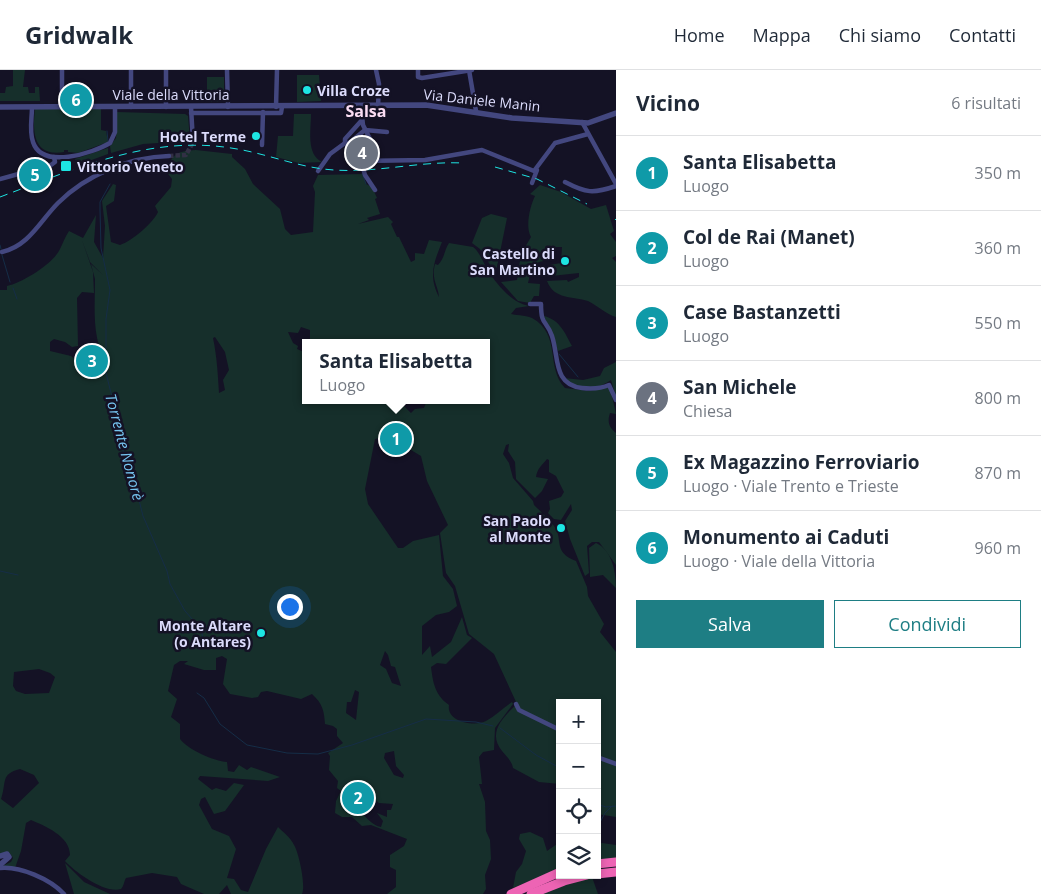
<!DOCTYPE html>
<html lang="it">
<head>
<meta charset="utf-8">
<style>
  :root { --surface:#fff; --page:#f6f6f7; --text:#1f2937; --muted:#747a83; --line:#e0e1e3; --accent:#1e7e84 }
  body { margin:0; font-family:"Open Sans",sans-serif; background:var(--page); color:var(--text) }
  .controls { position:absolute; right:15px; bottom:15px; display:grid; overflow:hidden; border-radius:0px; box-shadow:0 2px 8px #0003 }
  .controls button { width:45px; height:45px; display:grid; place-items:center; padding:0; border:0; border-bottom:1px solid var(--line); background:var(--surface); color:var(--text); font:25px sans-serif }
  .you { position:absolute; left:289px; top:536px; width:18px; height:18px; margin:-12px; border:4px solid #fff; border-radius:50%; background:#1a73e8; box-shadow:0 0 0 8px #1a73e833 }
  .badge { display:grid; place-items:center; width:32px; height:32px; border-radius:50%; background:var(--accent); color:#fff; font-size:16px; font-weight:700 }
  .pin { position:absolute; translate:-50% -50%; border:2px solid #fff; box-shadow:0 1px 5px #0006 }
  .popup { position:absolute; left:302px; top:269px; width:188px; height:65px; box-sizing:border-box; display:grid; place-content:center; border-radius:0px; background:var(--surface); filter:drop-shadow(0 1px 4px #0005); font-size:16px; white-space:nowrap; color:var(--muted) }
  .popup b { font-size:19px; color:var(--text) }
  .popup::after { content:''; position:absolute; left:50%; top:100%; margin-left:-10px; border:10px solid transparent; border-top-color:var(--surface) }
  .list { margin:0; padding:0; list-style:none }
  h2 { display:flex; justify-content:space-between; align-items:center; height:65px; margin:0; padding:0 20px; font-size:21px }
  h2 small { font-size:16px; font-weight:400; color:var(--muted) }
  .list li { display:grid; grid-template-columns:32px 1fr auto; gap:15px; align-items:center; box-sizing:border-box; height:75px; padding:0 20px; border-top:1px solid var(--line) }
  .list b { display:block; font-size:19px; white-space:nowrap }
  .list p { margin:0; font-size:16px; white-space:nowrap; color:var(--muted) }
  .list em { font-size:16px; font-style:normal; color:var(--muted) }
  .actions { display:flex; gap:10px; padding:15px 20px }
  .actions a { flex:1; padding:11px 0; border:1px solid var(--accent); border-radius:0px; text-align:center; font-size:18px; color:var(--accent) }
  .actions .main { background:var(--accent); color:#fff }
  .icon { flex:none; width:28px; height:28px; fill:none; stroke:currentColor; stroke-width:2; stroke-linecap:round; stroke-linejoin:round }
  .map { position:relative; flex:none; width:616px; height:824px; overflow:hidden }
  header { display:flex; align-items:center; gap:30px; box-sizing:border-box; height:70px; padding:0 25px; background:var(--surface); border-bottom:1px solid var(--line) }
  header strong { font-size:24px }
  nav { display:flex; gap:28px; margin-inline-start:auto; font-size:18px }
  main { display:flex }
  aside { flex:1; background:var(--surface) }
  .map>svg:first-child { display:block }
  .green { fill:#162f2b; fill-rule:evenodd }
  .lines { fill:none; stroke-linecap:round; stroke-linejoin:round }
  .stream { stroke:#152d47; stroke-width:1 }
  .minor-tunnel { stroke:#323045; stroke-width:4.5; stroke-dasharray:4.5 2; stroke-linecap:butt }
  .minor { stroke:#43477f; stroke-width:4.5 }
  .tertiary { stroke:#43477f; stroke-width:5.5 }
  .motorway { stroke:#ed64b4; stroke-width:9 }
  .rail { stroke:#1de5e3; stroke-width:1; stroke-dasharray:8 6; stroke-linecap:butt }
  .poi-dot { fill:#1de5e3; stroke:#141225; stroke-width:2 }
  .labels { text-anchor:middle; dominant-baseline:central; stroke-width:5; stroke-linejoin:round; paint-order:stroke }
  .poi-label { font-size:14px; font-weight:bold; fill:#dbdbfb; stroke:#141225; text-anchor:end }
  .street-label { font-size:14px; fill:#dbdbfb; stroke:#141225 }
  .water-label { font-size:15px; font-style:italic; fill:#75c3ef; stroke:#141225 }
  .quarter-label { font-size:16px; font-weight:bold; fill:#fbddf3; stroke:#141225 }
</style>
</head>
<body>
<header>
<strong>Gridwalk</strong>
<nav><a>Home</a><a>Mappa</a><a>Chi siamo</a><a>Contatti</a></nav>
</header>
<main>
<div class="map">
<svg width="616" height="824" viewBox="0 0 616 824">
  <rect width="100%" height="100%" fill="#141225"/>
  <g class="green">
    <polygon points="13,0 25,0 23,17 28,17 29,23 35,23 35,17 39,17 40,31 0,31 0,23 5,23 6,17 13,16"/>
    <polygon points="297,5 319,5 321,31 297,32"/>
    <rect x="207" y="7" width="17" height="25"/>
    <path d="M101,38V60L106,61L108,72L78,83L68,82V80H64V82C34,87 32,63 35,39Z"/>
    <polygon points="117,42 185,44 188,46 190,69 189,71 143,74 111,83 110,76 116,68"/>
    <path d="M294,44H311C311,60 306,84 322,92L299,93L276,87L278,66H293Z"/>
    <polygon points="108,78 108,84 78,95 75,89"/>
    <path d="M196,80L232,84V87L245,99L253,114L280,139L285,159L291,165L313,162L315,122L313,116L318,105L363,104L366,114L372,117L377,128L375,129L380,144L367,148L369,150L358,154L388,147L393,152L391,154L397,167H399L411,192L415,190V183L424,184L429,170L442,172C434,192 428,206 439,227C438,215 431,210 435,194L438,195C445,188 444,180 449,173L473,177C480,182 483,193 488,200C496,214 512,233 529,236L516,238L511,244C514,245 525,245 532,248C562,265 545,297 565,318L589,321L610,317L616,344L610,343C607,352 609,357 616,363V495L599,472H592L587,476L589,503L585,506L570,469L565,451L572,440L571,434L561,450L554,449L548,443L550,439L549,431L561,427L564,422L556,406L549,402V390L547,389C542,395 537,399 536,407L548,409L542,421L535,428L516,409L515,392L508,381L509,374L506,375L503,384L509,393L513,408L533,431L534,435C540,441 548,448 554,456C564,469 552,482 576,491L587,517L588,526L604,554L600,562L616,582V747L597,744V633H560V714L539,712L513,698C512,691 506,686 502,681C487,663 503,647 517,634L494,584L469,564L455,516L446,503L440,463L448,455L427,411L421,386L401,374L397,368L393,370L384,367L375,369L365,419L368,434L398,478H403L413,471L439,465L443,506L453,519L457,536L449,542L436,545L422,556V585L430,576L432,587L451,572L462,547L467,565L472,568L446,594L437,593L431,597C433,613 435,625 449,635C446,652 475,657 486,651C495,646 503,638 512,632L513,634L495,658L494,680L483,682L479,687L482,714H479L485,732L486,761L490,770L491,789L485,805L486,819L483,824H387L396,817V800L390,797V785L404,776L407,769L371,755L362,756L352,747H342L335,743L336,731L341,721L337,718L338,711L329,700L330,686L328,683L343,673L337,666V659L333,656L325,654C324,641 323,634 312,624L301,629L267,621L261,622L258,627L252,628L230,624L223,614L227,589L222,586L216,588V600H204L184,594L188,591H180L174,595L168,621L177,629L171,647L180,654V669C188,680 214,691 227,692L228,701L234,702L239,695L247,700L251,697L280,707L268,711L200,706L198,709L212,720L216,718L226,721L234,713L244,715L225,741L214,744L205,727L201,729L199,735L212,759L229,766L236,779L227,808L234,809L241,820L248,822L266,779L278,757C283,762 291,768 294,775C299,783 306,816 302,824H231L227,815L219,824H204L181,814L177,807L152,803L126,808C124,811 124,816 121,819C105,824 75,802 65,791L70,785C70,766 45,756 31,750L26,753L21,781L15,798L0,797L11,792L13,788L9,782L0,786V220H7V216C22,213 53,194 60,179C63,173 65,167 69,161L83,168L96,145L94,172L103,188L105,156L102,131L113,114L116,115L114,131L106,136L111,172L120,175C132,171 153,153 158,142L155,136L171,117L172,109L165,100C176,82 175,82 196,80ZM82,170L90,192L103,205L91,194L95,209C95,240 91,271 109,296L106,301L85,298L71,286L50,281V272L54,269L65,272L72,277L78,276L77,228L82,222L94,223L93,202ZM301,257L310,260V273H486V330H427L424,338L415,339L411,343L404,336L403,330H306V304L303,298L306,283L297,279L298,276L293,273L288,262L298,263ZM215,267L225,282L229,300L223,310L225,320L219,323C218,306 217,287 213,268ZM385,581L388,585L391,596L395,597L401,616L392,613L386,599L380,595ZM39,599L50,603L55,607L49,623L25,624L16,621L13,616L14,602ZM355,620L359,622L356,650L346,643L347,632H351ZM394,681L396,696L404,705L403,708L394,705L384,688L385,683ZM20,699L34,705L39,713L13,738L1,729C7,712 0,704 20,699ZM357,715L360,719L358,725L365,730L366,739H370L374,729L379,733L393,734L391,740H387V747L377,743L383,751L381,757C368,755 347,728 357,715Z"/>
    <path d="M540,115L561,122L591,139L606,135L614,161L610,164L616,172V186L612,188L616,192V247C606,244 598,236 588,231C573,226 554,230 547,211L567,210L568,212L579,207V203L551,206L549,195L561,193L562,177H556V186H553V189L539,192L532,196L528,213L540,214L539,226H534L530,233L518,231L501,212L517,210L521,184L531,167C525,157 530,136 535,126L530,124Z"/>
    <polygon points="491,144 507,148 497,197 494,201 480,179 472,173 482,148"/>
    <path d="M544,246C560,250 565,263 572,276L558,281Z"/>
    <path d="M616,292V327L611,310C609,311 607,313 604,314C592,322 574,317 564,308L583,310L600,306L604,298Z"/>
    <path d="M596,473C612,480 616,502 616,518L603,505L590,507L589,478Z"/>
    <polygon points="530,762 543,768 547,781 560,772 560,799 513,818 516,802 522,794 526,781 519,769 520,764"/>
    <polygon points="602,773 616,775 616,789 597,791 597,775"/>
    <polygon points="65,793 84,812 110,824 74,824"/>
    <polygon points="592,807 598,824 536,824"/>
  </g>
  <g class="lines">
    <g class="stream">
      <polyline points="107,61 108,71"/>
      <polyline points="350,78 360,99"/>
      <polyline points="362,103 366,114"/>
      <polyline points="110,114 100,132 100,140 101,178 110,220 106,249 106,277 103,291 121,363 124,387 136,418 143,446 167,501 170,514 185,541 201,559 203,569"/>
      <polyline points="0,175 1,179"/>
      <polyline points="2,185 10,212"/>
      <polyline points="13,218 17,229"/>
      <polyline points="559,284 578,307"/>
      <polyline points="0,501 18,505"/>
      <polyline points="197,623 204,628 220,654 247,675 287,683 318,684 352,675 426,649 476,652 493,656"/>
      <polyline points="500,658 536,685 560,698"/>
      <polyline points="597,734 606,737 616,736"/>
      <polyline points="597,758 605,743 612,736"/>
    </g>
    <polyline class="minor-tunnel" points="169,86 186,85 193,72"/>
    <g class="minor">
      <polyline points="227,0 228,37"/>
      <polyline points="376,0 379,14 378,37"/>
      <polyline points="418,0 418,7 422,8 472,0"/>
      <polyline points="469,0 476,41"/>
      <path d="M32,37C32,48 29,61 33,72C42,100 93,83 110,73L115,62V37"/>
      <polyline points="62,37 62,0"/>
      <polyline points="131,37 131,0"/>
      <polyline points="166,37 166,0"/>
      <polyline points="191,37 193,72"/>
      <polyline points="276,37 277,0"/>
      <polyline points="361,37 363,55 370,69 371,89"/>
      <polyline points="191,43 281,43 282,37"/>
      <polyline points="362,50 345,69 345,73 349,73 365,60 387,62"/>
      <polyline points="582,52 616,114"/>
      <polyline points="262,75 263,42"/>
      <polyline points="318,101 330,84 345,73"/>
      <polyline points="0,109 51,95 55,92 54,87"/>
      <path d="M565,112C586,123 593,124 616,116"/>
      <polyline points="532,113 537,100"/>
      <polyline points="375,120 365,105 361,91 425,90 482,80 534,101 555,73 588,64"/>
      <path d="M2,182C29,176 40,151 58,133C86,105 129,87 169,86"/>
      <path d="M530,234H541C541,256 546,249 552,266C559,287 553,315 582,318C591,319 600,319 609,315L616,330"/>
      <polyline points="516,634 519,640 560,660"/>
      <polyline points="597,687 616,694"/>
      <path d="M0,798C20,796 50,809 64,824"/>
    </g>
    <g class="tertiary">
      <polyline points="0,37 426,35 512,48 588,53 616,43"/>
      <polyline points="0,786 7,784 9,787 0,795"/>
    </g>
    <g class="motorway">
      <polyline points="597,794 616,792"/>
      <polyline points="597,804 616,802"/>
      <polyline points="511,824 560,802"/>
      <polyline points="531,824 564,811 587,805"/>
    </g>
    <g class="rail">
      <polyline points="495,97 537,109 587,134"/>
      <path d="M0,127C75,99 149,65 231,78C266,83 299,98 334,100C377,103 419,91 463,93"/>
      <polyline points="615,149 616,150"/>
    </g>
  </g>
  <g class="poi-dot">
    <circle cx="307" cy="20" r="5"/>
    <circle cx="256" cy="66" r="5"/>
    <rect x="60" y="90" width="12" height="12" rx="2.5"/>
    <circle cx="565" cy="191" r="5"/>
    <circle cx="561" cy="458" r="5"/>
    <circle cx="261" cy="563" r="5"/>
  </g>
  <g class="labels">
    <g class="poi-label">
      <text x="317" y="20" text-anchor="start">Villa Croze</text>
      <text x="246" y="66">Hotel Terme</text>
      <text x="77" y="96" text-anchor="start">Vittorio Veneto</text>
      <text x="555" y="183">Castello di<tspan x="555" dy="16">San Martino</tspan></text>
      <text x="551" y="450">San Paolo<tspan x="551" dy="16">al Monte</tspan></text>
      <text x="251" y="555">Monte Altare<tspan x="251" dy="16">(o Antares)</tspan></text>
    </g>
    <g class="street-label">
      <text x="171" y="24">Viale della Vittoria</text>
      <text transform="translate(482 30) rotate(6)">Via Daniele Manin</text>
    </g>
    <g class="water-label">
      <text transform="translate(125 377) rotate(75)">Torrente Nonorè</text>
    </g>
    <g class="quarter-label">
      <text x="366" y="41">Salsa</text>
    </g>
  </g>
</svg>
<div class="controls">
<button>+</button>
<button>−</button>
<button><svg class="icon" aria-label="locate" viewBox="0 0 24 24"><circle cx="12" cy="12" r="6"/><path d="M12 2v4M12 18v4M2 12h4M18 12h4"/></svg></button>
<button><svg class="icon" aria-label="layers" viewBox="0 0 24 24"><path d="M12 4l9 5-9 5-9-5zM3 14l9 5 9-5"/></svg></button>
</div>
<div class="you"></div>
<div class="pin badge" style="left:396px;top:369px;background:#0f9aa8">1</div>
<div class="popup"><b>Santa Elisabetta</b>Luogo</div>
<div class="pin badge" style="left:358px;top:728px;background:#0f9aa8">2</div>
<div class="pin badge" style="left:92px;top:291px;background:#0f9aa8">3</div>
<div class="pin badge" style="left:362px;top:83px;background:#6b7280">4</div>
<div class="pin badge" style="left:35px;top:105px;background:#0f9aa8">5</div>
<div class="pin badge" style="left:76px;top:30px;background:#0f9aa8">6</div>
</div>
<aside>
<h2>Vicino<small>6 risultati</small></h2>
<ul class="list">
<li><span class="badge" style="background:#0f9aa8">1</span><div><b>Santa Elisabetta</b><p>Luogo</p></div><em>350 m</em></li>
<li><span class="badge" style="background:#0f9aa8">2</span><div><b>Col de Rai (Manet)</b><p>Luogo</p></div><em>360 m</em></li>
<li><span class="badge" style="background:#0f9aa8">3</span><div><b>Case Bastanzetti</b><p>Luogo</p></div><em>550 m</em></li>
<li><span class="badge" style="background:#6b7280">4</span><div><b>San Michele</b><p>Chiesa</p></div><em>800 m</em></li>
<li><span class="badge" style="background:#0f9aa8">5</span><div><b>Ex Magazzino Ferroviario</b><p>Luogo · Viale Trento e Trieste</p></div><em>870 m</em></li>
<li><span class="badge" style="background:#0f9aa8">6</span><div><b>Monumento ai Caduti</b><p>Luogo · Viale della Vittoria</p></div><em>960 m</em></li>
</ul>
<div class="actions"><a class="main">Salva</a><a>Condividi</a></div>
</aside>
</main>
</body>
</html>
